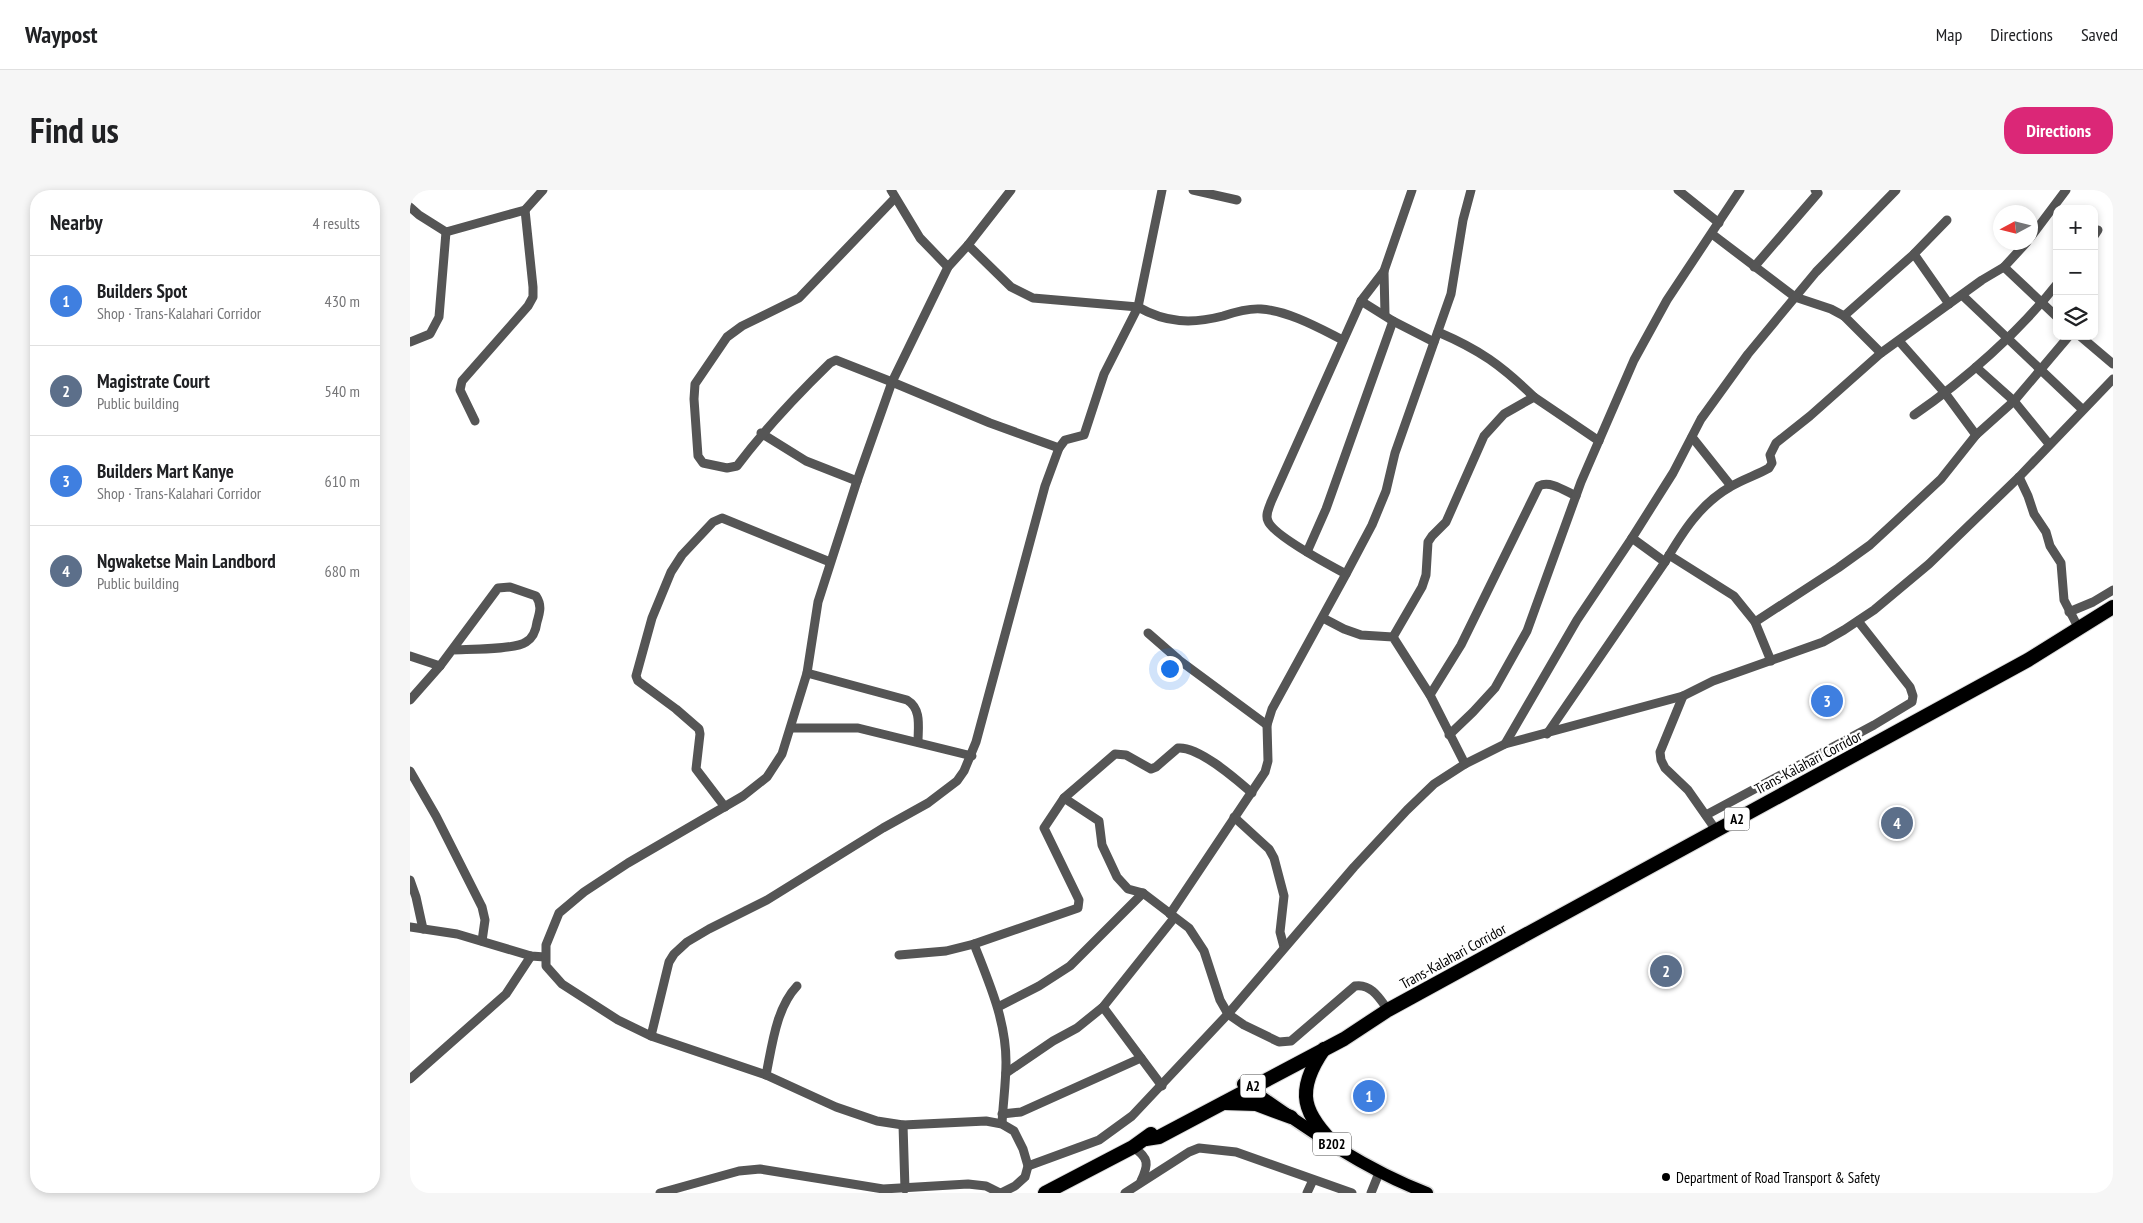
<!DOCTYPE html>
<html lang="en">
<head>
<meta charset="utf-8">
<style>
  :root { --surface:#fff; --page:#f6f6f6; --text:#202124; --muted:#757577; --line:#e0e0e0; --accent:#db2777 }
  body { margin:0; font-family:"PT Sans Narrow",sans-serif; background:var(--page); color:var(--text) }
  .controls { position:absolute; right:15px; top:15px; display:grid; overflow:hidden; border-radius:10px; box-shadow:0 2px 8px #0003 }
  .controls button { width:45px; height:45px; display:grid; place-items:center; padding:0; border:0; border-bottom:1px solid var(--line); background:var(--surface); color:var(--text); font:25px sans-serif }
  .compass { position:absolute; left:1583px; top:15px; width:45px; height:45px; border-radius:50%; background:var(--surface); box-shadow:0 2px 8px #0003; rotate:263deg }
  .you { position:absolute; left:759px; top:478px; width:18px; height:18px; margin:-12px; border:4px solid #fff; border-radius:50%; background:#1a73e8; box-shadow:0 0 0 8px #1a73e833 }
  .badge { display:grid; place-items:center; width:32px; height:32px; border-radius:50%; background:var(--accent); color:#fff; font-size:16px; font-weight:700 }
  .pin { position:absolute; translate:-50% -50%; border:2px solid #fff; box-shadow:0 1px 5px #0006 }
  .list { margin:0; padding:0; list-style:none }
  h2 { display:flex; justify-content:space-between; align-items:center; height:65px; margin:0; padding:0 20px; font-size:21px }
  h2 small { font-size:16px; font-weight:400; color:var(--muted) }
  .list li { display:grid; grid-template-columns:32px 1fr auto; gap:15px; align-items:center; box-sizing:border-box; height:90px; padding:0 20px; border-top:1px solid var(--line) }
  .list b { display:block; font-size:19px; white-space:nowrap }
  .list p { margin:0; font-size:16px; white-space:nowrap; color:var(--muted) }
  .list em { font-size:16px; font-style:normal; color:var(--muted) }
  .icon { flex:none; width:28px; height:28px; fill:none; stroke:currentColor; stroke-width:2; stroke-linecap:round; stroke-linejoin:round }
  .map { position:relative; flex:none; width:1703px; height:1003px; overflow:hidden; border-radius:20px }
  header { display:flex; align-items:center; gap:30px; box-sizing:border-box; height:70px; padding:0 25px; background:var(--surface); border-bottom:1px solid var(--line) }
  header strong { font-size:24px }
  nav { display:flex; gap:28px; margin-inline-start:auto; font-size:18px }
  .intro { display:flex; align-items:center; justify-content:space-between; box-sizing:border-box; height:120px; padding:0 30px }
  h1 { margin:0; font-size:35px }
  .button { padding:12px 22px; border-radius:20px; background:var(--accent); color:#fff; font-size:18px; font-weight:700 }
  main { display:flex; gap:30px; padding:0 30px }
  aside { flex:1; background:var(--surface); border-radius:20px; box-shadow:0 2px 8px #0003 }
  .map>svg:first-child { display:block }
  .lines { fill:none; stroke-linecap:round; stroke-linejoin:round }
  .primary-casing { stroke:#dbdbdb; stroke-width:15 }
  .trunk-casing { stroke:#dbdbdb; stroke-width:16 }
  .minor { stroke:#555; stroke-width:9 }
  .primary { stroke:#000; stroke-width:12 }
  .trunk { stroke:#000; stroke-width:14 }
  .poi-dot { fill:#000; stroke:#fff; stroke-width:2 }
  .labels { text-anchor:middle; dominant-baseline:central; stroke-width:5; stroke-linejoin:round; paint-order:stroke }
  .shield { fill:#fff; stroke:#4c4c4c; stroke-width:1 }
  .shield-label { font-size:14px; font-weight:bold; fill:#000 }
  .street-label { font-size:15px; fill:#000; stroke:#fff }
  .poi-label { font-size:15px; fill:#000; stroke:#fff; text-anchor:start }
</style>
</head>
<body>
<header>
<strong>Waypost</strong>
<nav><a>Map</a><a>Directions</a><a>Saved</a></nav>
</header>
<div class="intro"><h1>Find us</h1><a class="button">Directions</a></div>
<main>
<aside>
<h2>Nearby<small>4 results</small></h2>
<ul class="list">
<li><span class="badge" style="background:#3f7fe0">1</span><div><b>Builders Spot</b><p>Shop · Trans-Kalahari Corridor</p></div><em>430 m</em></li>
<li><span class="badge" style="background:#5c6f8a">2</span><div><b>Magistrate Court</b><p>Public building</p></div><em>540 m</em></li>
<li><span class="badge" style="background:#3f7fe0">3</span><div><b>Builders Mart Kanye</b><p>Shop · Trans-Kalahari Corridor</p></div><em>610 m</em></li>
<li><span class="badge" style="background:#5c6f8a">4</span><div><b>Ngwaketse Main Landbord</b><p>Public building</p></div><em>680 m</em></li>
</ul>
</aside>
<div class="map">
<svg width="1703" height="1003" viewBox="0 0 1703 1003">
  <rect width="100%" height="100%" fill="#fff"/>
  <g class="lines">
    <defs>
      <path id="primary" d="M833,894C892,935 949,977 1017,1003"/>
      <g id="trunk">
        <path d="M914,859C884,902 893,924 928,958"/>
        <polyline points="814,913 846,914 881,927"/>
        <polyline points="736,949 749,947 934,849 978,820 1618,470 1703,417"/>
        <polyline points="635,1003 723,957 741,944"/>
      </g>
    </defs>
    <use href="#primary" class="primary-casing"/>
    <use href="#trunk" class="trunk-casing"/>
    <g class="minor">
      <polyline points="481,0 510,48 538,77"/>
      <polyline points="783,0 827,10"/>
      <polyline points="1268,0 1309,33"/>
      <polyline points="0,17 9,25 36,42 115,20 133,0"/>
      <polyline points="1302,44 1385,107 1421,119 1434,126"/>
      <polyline points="1684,46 1688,40"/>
      <polyline points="1620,48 1656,0"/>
      <path d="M558,55L601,97L623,108L728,117C756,133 782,134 813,126C825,122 838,118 851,119C879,121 909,138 933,150"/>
      <polyline points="1504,64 1539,114"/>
      <polyline points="1344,77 1408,3 1405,0"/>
      <polyline points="1594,77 1617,52"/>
      <polyline points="974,81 975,125"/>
      <polyline points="1552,105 1672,219"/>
      <polyline points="951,111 983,131 1024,152"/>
      <path d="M1028,142C1070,160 1091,175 1124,207"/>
      <polyline points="1670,146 1703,174"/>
      <polyline points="1489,151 1535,203 1566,245"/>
      <polyline points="0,152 20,144 29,127 36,42"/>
      <polyline points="1471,163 1434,126 1504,64 1537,30"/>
      <polyline points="1566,177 1604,211 1639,254"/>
      <path d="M1504,225C1555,190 1609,142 1647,94"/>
      <polyline points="65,231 50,200 52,191 118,116 123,107 123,97 115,20"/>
      <polyline points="351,243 396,271 447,291"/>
      <polyline points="1282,247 1321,296"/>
      <polyline points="649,258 655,250 674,245 694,184 728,117 752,0"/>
      <polyline points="1609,287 1618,306 1624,324 1636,342 1640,356 1651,373 1654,410 1669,439"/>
      <polyline points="897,362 916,319 983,131"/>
      <polyline points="1259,365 1324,406 1345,432 1361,471"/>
      <path d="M1255,372C1272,343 1290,314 1320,297C1333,289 1347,285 1359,278L1362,273L1360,265L1366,253L1400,226L1471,163L1572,90L1594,77L1647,127"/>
      <path d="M936,384C921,376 863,345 858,331C855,325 859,318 861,312L951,111L974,81L1002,0"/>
      <polyline points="1659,422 1683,412 1703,400"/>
      <polyline points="913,428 934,439 951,445 983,447 1020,505 1055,574"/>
      <polyline points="1345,432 1428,378 1460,355 1486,331 1531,289 1566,245 1604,211 1659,146"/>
      <polyline points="738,443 769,470 857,535"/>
      <polyline points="983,447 1012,397 1016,385 1018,352 1022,346 1036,332 1074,246 1094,224 1124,207 1189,251"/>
      <polyline points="0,466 30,476"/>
      <path d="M397,483L497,510C512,519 508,537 508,552"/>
      <path d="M1020,505L1051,455L1129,296C1140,290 1155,301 1166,306"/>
      <polyline points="1273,506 1250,562 1251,570 1255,578 1278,600 1306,640"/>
      <path d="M0,510L30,476L88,398L100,397L126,406C132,415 130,422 127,432C126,440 123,448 116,452C105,460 57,459 42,460"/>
      <polyline points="381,538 448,538 562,566"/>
      <polyline points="1137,544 1255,372 1222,348 1263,283 1291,229 1338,164 1406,82 1486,0"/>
      <polyline points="1039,545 1063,522 1085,498 1117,441 1171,292 1224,170 1257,110 1330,0"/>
      <polyline points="1095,554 1167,430 1222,348"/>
      <polyline points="0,581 26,626 72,717 75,730 72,751"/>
      <path d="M654,608L689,631L692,655L707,687L718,699L733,703L779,738L794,761L810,810L818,824L834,835L869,852L881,851L945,796C961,793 970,809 978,820"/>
      <polyline points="315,617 286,579 290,544 289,539 266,519 228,491 226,486 242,428 261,382 272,365 303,332 312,328 420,372"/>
      <polyline points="1296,625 1464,535 1502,512 1503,506 1500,497 1448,431"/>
      <polyline points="824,627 859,659 864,668 874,706 870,742 874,757"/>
      <polyline points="0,690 6,707 13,739"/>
      <polyline points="760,724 855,582 858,571 857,535 862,519 936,384 962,335 976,301 985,263 1041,104 1053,30 1061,0"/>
      <polyline points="0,737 47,744 121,766 135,767"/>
      <path d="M564,754C579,793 596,830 596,872C596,893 593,913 592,934"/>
      <path d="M489,765L536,761L564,754L668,718L669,710L634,638L654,608L705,564L716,565L741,579L746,577L768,558C789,556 827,590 842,603"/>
      <polyline points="588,817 629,796 660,776 733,703"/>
      <polyline points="693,817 752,896"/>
      <path d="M241,846L259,772L264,764L277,752L299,739L357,710L473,638L518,613L547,591L554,581L566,552L635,296L649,258L580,233L482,192L426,170L420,173C386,206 355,239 327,276L317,278L293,273L288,266L284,209L285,194L317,147L332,136L389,108L485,8"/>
      <polyline points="596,883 643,851 667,838 693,817 764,728"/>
      <path d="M356,885C362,856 366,818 387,796"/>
      <polyline points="0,889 96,804 121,766"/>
      <polyline points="592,924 611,922 731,868"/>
      <polyline points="493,935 495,999"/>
      <path d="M723,957C739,968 739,974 731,991"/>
      <polyline points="618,976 689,950 722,926 818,824 944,677 997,620 1024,594 1055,574 1095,554 1273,506 1303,491 1413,452 1434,440 1464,420 1519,374 1609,287 1703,189"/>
      <polyline points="250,1003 329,981 350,979 473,999 558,994 576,996 590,1003"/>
      <polyline points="591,1003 605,996 615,987 618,976 613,959 604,941 592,934 576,931 493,935 467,931 426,917 356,885 241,846 208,830 152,794 136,776 136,755 149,723 174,702 218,673 333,606 357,587 372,564 397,483 408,412 447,291 482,192 538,77 558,55 601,0"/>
      <polyline points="715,1003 779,962 789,958 826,962 942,1003"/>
      <polyline points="897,1003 903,990"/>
      <polyline points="961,1003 969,983"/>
    </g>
    <use href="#primary" class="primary"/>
    <use href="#trunk" class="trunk"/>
  </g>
  <circle class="poi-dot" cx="1256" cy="987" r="5"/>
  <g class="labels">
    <g class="shield">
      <rect x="1314.5" y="617.5" width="25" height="23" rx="4"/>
      <rect x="830.5" y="884.5" width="25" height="23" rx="4"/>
      <rect x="903" y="942.5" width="38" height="23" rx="4"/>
    </g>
    <g class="shield-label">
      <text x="1327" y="629">A2</text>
      <text x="843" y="896">A2</text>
      <text x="922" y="954">B202</text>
    </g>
    <g class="street-label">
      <text transform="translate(1398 572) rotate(-28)">Trans-Kalahari Corridor</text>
      <text transform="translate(1043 766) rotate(-29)">Trans-Kalahari Corridor</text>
    </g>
    <g class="poi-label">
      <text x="1266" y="987">Department of Road Transport &amp; Safety</text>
    </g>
  </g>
</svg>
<div class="controls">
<button>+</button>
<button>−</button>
<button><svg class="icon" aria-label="layers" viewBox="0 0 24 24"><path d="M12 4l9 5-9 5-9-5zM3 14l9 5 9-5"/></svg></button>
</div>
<svg class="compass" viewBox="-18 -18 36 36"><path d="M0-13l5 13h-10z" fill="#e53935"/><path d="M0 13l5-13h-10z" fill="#757577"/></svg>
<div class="you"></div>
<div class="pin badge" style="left:959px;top:906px;background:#3f7fe0">1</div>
<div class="pin badge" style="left:1256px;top:781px;background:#5c6f8a">2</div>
<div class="pin badge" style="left:1417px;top:511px;background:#3f7fe0">3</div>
<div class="pin badge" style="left:1487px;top:633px;background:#5c6f8a">4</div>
</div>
</main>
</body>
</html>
